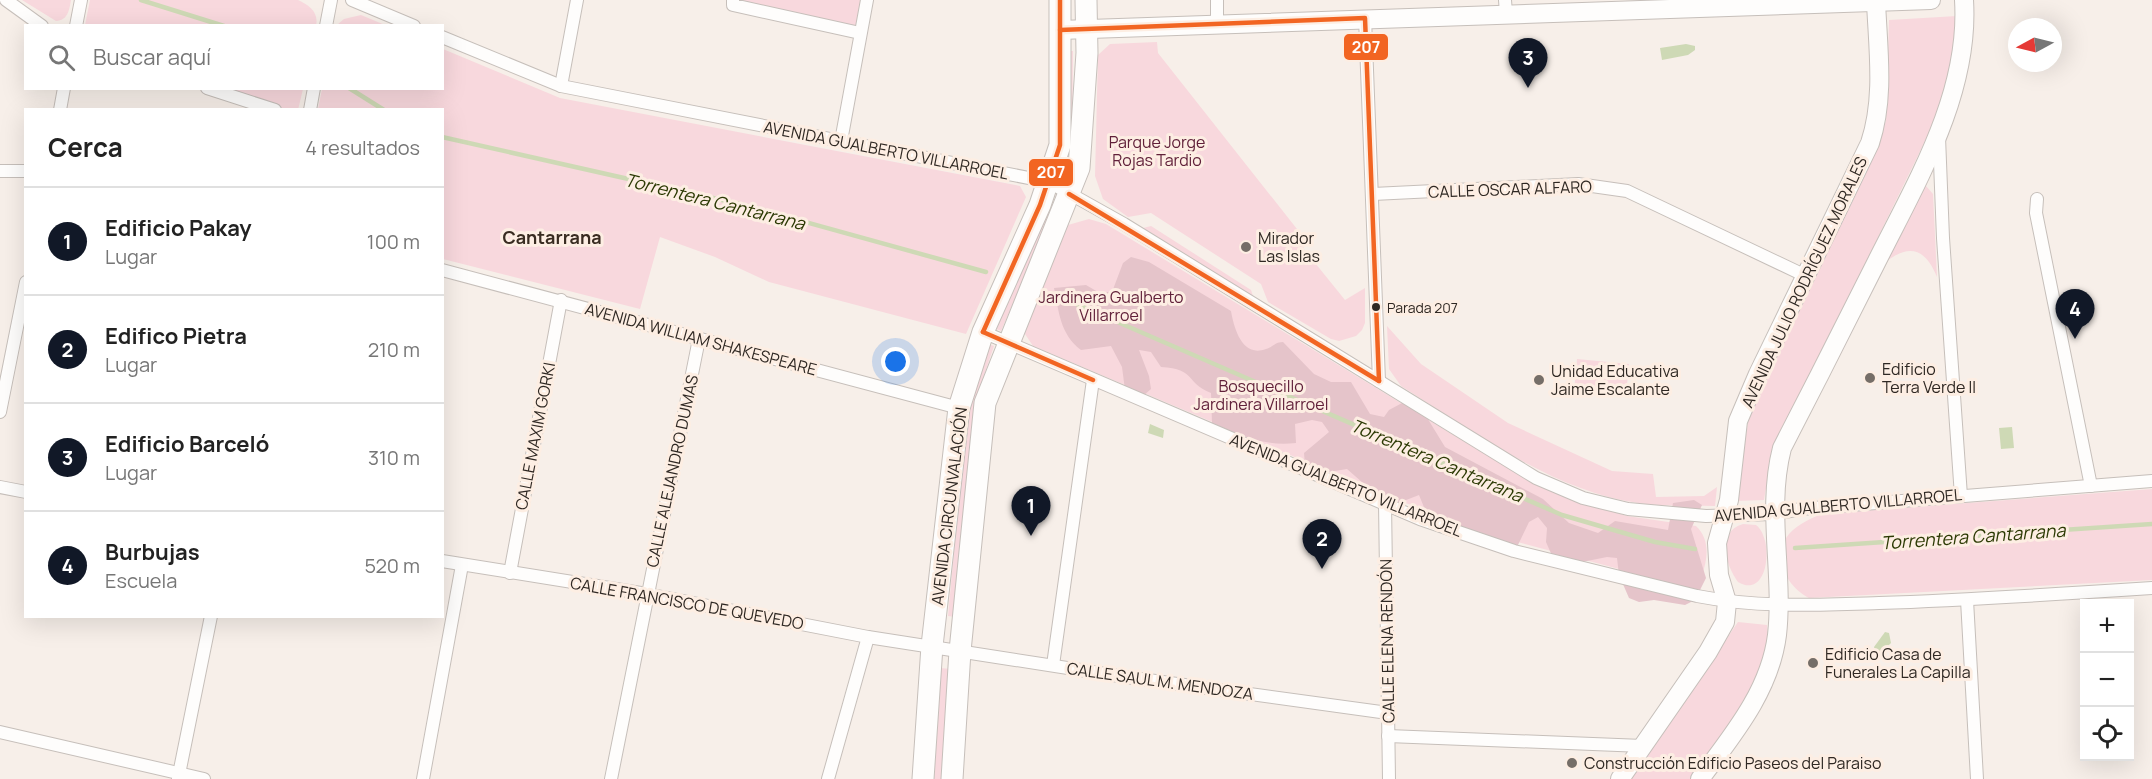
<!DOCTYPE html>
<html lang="es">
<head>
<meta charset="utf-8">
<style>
  :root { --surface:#fff; --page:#f2f2f2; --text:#222; --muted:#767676; --line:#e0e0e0; --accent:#111827 }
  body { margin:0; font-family:Manrope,sans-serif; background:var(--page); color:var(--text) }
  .controls { position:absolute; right:18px; bottom:18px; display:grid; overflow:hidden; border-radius:0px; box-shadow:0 6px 24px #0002 }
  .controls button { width:54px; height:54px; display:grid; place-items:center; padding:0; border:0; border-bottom:2px solid var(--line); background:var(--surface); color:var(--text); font:30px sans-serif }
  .compass { position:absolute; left:2008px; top:18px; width:54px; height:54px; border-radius:50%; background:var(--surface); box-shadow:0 6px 24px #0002; rotate:263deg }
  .you { position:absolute; left:896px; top:362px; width:21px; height:21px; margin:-15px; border:4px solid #fff; border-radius:50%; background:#1a73e8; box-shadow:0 0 0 9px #1a73e833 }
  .badge { display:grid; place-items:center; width:39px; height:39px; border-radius:50%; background:var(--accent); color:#fff; font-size:20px; font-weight:700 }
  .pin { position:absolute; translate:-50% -50px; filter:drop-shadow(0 2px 3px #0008) }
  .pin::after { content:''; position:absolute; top:32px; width:21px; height:18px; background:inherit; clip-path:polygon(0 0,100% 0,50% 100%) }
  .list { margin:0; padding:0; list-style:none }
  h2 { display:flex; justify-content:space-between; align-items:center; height:78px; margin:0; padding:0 24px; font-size:26px }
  h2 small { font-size:20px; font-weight:400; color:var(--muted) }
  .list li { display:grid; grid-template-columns:39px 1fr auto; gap:18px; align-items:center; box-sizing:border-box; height:108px; padding:0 24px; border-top:2px solid var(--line) }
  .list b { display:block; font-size:22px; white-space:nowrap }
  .list p { margin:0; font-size:20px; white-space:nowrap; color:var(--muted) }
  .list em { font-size:20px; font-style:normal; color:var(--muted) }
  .icon { flex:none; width:33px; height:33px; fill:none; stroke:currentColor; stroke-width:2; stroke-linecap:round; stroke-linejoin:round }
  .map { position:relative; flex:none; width:2152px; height:779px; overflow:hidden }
  .search { position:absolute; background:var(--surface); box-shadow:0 6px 24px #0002; left:24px; top:24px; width:420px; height:66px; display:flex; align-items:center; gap:15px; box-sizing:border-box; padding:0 21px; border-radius:0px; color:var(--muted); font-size:22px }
  .panel { position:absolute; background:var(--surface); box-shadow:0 6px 24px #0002; left:24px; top:108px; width:420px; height:510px; border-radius:0px }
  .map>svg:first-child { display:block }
  .green { fill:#f8d8dd }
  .forest { fill:#e5c4ca }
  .water { fill:#ced9b5 }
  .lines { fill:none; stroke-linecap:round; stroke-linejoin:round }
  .stream { stroke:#ced9b5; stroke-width:4.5 }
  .minor-casing { stroke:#c6bfba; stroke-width:14 }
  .secondary-casing { stroke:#c6bfba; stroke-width:20 }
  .trunk-casing { stroke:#c6bfba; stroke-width:23 }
  .minor { stroke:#fefdfc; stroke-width:12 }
  .secondary { stroke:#fefdfc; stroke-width:18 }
  .trunk { stroke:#fefdfc; stroke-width:21 }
  .bus-1-casing { stroke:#fdeee3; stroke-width:9 }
  .bus-1 { stroke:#f26522; stroke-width:4.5 }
  .poi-dot { fill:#756e68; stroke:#fdeee3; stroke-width:2 }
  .bus-dot { fill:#2f2823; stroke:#fdeee3; stroke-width:2 }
  .labels { text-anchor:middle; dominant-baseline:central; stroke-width:6; stroke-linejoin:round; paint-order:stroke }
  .bus-label { font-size:14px; fill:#2f2823; stroke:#fdeee3; text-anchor:start }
  .park-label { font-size:16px; fill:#61213a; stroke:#fdeee3 }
  .street-label { font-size:16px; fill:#2f2823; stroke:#fdeee3 }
  .poi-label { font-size:16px; fill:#2f2823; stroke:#fdeee3; text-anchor:start }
  .water-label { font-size:18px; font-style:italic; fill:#2c3a04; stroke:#fdeee3 }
  .neighbourhood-label { font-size:18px; font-weight:bold; fill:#392c21; stroke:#fdeee3 }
  .line-badge { stroke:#fdeee3; stroke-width:2 }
  .badge-label { font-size:16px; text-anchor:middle; font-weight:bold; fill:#fff }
</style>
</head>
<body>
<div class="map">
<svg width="2152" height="779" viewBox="0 0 2152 779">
  <rect width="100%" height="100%" fill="#f7efe9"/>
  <g class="green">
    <path d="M22,0H71C69,11 68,20 56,21Z"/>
    <path d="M90,0H298C309,5 319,12 316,26L85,25Z"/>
    <polygon points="738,0 862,0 857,25 851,26 738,2"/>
    <polygon points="361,15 385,25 337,25 344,19"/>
    <path d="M1957,16C1959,74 1931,130 1906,180C1876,241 1846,303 1817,364C1796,408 1771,452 1764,500L1735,501L1749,417L1886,121L1889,20Z"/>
    <polygon points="1157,42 1158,53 1308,243 1303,248 1345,300 1365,288 1365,323 1362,330 1356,336 1339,341 1331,339 1268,302 1261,284 1151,213 1128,217 1103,199 1095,176 1098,55 1110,44"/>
    <polygon points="443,49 560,98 1020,186 1026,197 966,334 769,282 715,257 660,237 640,309 443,259 442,110 318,109 322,89 442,88"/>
    <polygon points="1066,51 1073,51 1072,157 1065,157"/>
    <polygon points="222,89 303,89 298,110 279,109"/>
    <path d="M1926,186L1933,194L1937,277C1926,250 1911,243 1887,261L1922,189Z"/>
    <polygon points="1044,212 1051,215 1001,331 994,328"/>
    <path d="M1089,219L1106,224L1521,476L1572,499L1627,516L1696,526C1710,539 1708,558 1702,575L1634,573L1487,534L1382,494L1033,346L1025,334L1024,326L1063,234L1068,225Z"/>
    <polygon points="1151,226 1251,290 1253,296 1143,228"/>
    <path d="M1387,326L1421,364L1508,423L1612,471L1653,474L1656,497L1704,496L1717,487L1715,506C1690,505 1663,507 1638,503C1555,492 1471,430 1401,386L1389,369Z"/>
    <polygon points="988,344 994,346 977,396 955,617 948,616 967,413"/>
    <polygon points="1577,359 1629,364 1626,395 1574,391"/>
    <path d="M2152,489V580L1809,598C1789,588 1772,561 1786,538C1794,526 1808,520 1821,514Z"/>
    <path d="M1743,524L1756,525C1775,540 1768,600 1738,582C1725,564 1716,532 1743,524Z"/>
    <path d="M1738,622L1767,625C1774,677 1720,737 1691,779H1631Z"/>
    <polygon points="941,668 950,669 943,779 934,779"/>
  </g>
  <path class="forest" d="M1131,257L1149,262L1231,311C1234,328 1242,358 1266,349C1273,347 1275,342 1283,342L1314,374L1331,382H1351L1370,414L1384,417L1389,410L1404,402L1426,416L1445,447L1543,499L1569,523L1598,533L1615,521L1668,530L1673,503L1694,500L1702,505L1691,529L1706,578L1695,600L1685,605L1654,600L1639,602L1629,598L1619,575L1617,558L1607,557L1577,563L1553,558L1546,542L1547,528L1538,517L1529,522L1517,547L1428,517L1419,495L1396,504L1379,497L1347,469L1323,473L1305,465L1304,453L1329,432L1322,422L1312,420L1295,424L1296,443C1264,447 1241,435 1212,423L1211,393C1185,383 1197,369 1161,367L1151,352L1139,350L1149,376L1151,389L1143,396L1125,390L1122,367L1111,346L1081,350C1060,334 1059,312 1054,288L1086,285L1098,292H1112L1123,263Z"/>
  <g class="water">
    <polygon points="1686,44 1695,46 1695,50 1688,55 1662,60 1660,48"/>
    <polygon points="1150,424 1164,430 1163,438 1148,433"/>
    <polygon points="2012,427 2014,448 2001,449 1999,428"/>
    <polygon points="1885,632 1889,633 1891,643 1877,657 1874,647"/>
  </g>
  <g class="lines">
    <g class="stream">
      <polyline points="141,0 224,26"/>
      <polyline points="349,88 384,110"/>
      <polyline points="442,137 744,205 986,272"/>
      <polyline points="1053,294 1562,515 1655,542 1695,549"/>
      <polyline points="1795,548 2152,524"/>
    </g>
    <defs>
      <g id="minor">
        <polyline points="6,0 42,26"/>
        <polyline points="352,0 414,26"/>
        <polyline points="733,0 733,5 860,33"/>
        <polyline points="1217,0 1217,25"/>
        <polyline points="1505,0 1506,13"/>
        <polyline points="1365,18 1379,381"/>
        <polyline points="76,26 81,0"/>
        <polyline points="326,26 331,0"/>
        <polyline points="442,37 561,86 1049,182 1124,224 1536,478 1583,498 1628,509 1706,516 1774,514 1801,509 2152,481"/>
        <polyline points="561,86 577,0"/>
        <polyline points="207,88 275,110"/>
        <polyline points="60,110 64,88"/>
        <polyline points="310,110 314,88"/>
        <polyline points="1939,137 1943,238 1961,496"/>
        <polyline points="841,141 867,0"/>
        <polyline points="0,171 26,171"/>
        <polyline points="1373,194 1578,184 1627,191 1806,276"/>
        <polyline points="2037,199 2036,213 2091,486"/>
        <polyline points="442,270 959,408"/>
        <path d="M983,332L1420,519L1514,551L1697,596C1758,608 1817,605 1879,603C1970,600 2061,594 2152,588"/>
        <polyline points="0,412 26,282"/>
        <polyline points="0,487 26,492"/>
        <polyline points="1385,503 1389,779"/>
        <polyline points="442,561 647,594 868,637 1119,676 1388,713"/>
        <polyline points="510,573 561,300"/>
        <polyline points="1967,600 1977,779"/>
        <polyline points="1053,665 1093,380"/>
        <polyline points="0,732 204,779"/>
        <polyline points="1388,736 1643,746"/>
        <polyline points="178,779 211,616"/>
        <polyline points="423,779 462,565"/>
        <polyline points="611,779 699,339"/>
        <polyline points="828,779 868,637"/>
      </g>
      <g id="secondary">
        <polyline points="1060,30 1931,0"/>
        <path d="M1620,779L1708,652L1725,622L1727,602L1719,575L1717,543L1729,500L1738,421L1758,374L1870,143C1885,98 1878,49 1876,2"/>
        <path d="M1700,779C1732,736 1770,691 1777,635C1784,573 1766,510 1782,448C1814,386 1846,323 1877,261C1917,181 1970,93 1964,0"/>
      </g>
      <g id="trunk">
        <polyline points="923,779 932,646 959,408 983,332 1040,205 1060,145 1060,0"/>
        <polyline points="952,779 960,651 985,403 1079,168 1087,53 1086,0"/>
      </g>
    </defs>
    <use href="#minor" class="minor-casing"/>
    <use href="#secondary" class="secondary-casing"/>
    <use href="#trunk" class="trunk-casing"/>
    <use href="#minor" class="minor"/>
    <use href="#secondary" class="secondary"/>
    <use href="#trunk" class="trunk"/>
    <defs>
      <g id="bus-1">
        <polyline points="1060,30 1365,18 1379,381"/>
        <polyline points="1069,194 1379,381"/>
        <polyline points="983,332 1040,205 1060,145 1060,0"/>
        <polyline points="983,332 1093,380"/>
      </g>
    </defs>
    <use href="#bus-1" class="bus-1-casing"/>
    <use href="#bus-1" class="bus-1"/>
  </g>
  <g class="poi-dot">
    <circle cx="1246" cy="247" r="6"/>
    <circle cx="1870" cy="378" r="6"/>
    <circle cx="1539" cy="380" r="6"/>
    <circle cx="1813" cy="663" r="6"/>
    <circle cx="1572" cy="763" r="6"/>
  </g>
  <circle class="bus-dot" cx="1376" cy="307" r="5"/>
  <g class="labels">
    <g class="bus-label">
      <text x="1387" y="307">Parada 207</text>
    </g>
    <g class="park-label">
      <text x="1157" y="142">Parque Jorge<tspan x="1157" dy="18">Rojas Tardio</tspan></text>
      <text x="1111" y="297">Jardinera Gualberto<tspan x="1111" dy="18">Villarroel</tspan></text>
      <text x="1261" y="386">Bosquecillo<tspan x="1261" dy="18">Jardinera Villarroel</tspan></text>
    </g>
    <g class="street-label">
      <text transform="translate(886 150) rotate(11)">AVENIDA GUALBERTO VILLARROEL</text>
      <text transform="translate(1510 189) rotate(-2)">CALLE OSCAR ALFARO</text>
      <text transform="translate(1804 282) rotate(-65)">AVENIDA JULIO RODRÍGUEZ MORALES</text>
      <text transform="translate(701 339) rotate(15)">AVENIDA WILLIAM SHAKESPEARE</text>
      <text transform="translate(535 436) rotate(-79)">CALLE MAXIM GORKI</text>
      <text transform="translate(672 471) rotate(-78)">CALLE ALEJANDRO DUMAS</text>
      <text transform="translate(1346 485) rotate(22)">AVENIDA GUALBERTO VILLARROEL</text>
      <text transform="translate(1838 505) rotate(-5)">AVENIDA GUALBERTO VILLARROEL</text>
      <text transform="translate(949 506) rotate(-83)">AVENIDA CIRCUNVALACIÓN</text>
      <text transform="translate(687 603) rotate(10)">CALLE FRANCISCO DE QUEVEDO</text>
      <text transform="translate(1387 641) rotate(-91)">CALLE ELENA RENDÓN</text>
      <text transform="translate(1160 681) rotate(8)">CALLE SAUL M. MENDOZA</text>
    </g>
    <g class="poi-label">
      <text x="1258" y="238">Mirador<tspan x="1258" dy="18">Las Islas</tspan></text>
      <text x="1882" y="369">Edificio<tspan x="1882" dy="18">Terra Verde II</tspan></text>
      <text x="1551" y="371">Unidad Educativa<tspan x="1551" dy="18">Jaime Escalante</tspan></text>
      <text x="1825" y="654">Edificio Casa de<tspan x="1825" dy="18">Funerales La Capilla</tspan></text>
      <text x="1584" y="763">Construcción Edificio Paseos del Paraiso</text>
    </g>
    <g class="water-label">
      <text transform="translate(715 201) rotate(14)">Torrentera Cantarrana</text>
      <text transform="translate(1437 460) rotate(23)">Torrentera Cantarrana</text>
      <text transform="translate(1973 536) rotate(-4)">Torrentera Cantarrana</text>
    </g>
    <g class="neighbourhood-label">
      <text x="552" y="237">Cantarrana</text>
    </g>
  </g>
  <g class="line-badge">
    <rect x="1343" y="33" width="46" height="28" rx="6" fill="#f26522"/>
    <rect x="1028" y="158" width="46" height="29" rx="6" fill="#f26522"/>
  </g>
  <g class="badge-label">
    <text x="1366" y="53">207</text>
    <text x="1051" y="178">207</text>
  </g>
</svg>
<div class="controls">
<button>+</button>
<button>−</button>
<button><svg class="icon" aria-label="locate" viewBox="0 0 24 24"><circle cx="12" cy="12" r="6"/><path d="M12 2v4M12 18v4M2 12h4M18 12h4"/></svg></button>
</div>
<svg class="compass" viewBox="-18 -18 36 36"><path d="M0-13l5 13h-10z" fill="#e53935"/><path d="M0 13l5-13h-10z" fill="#767676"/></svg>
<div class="you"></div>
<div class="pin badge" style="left:1031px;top:536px">1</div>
<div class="pin badge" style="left:1322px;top:569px">2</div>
<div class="pin badge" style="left:1528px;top:88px">3</div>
<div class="pin badge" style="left:2075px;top:339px">4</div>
<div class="search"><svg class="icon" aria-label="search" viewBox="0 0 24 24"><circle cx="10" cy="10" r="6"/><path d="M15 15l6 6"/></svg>Buscar aquí</div>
<section class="panel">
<h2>Cerca<small>4 resultados</small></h2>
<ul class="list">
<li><span class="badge">1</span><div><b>Edificio Pakay</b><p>Lugar</p></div><em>100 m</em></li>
<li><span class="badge">2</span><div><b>Edifico Pietra</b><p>Lugar</p></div><em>210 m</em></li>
<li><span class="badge">3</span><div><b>Edificio Barceló</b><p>Lugar</p></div><em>310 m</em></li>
<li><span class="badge">4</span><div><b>Burbujas</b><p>Escuela</p></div><em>520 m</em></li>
</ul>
</section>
</div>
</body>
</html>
